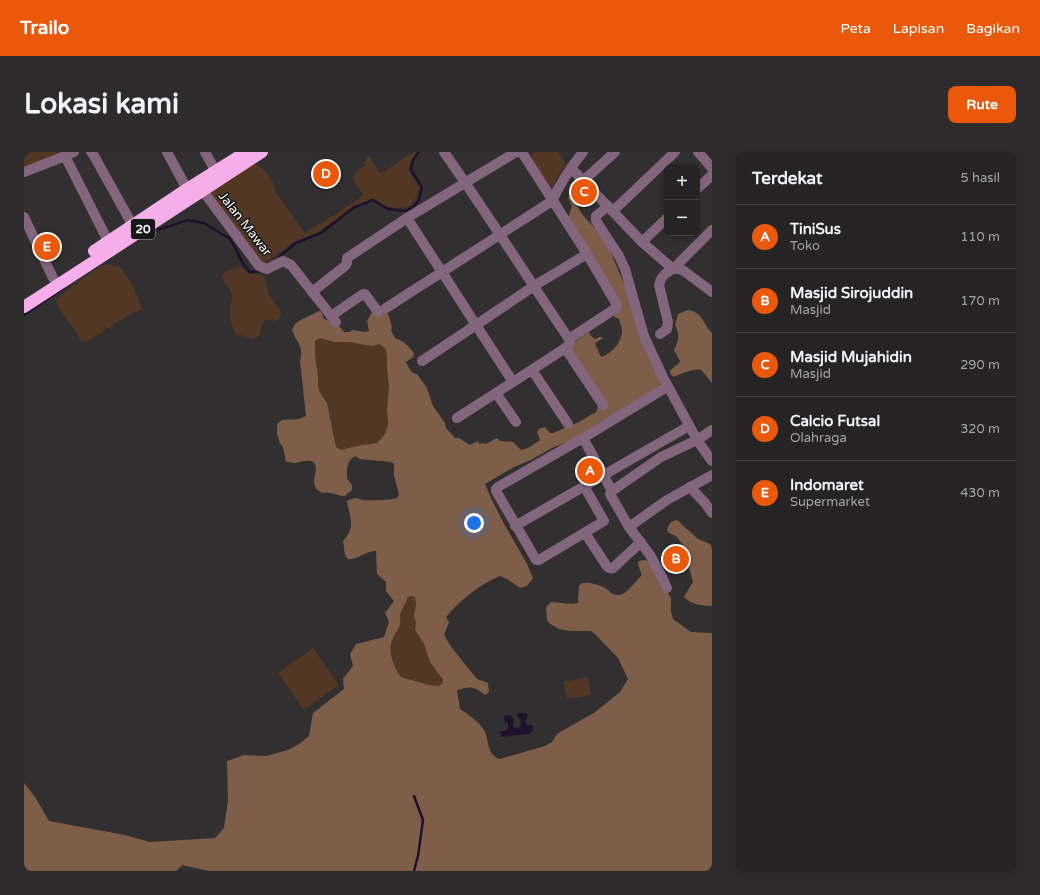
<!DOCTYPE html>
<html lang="id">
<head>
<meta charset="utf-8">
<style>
  :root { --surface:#262324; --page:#2e2b2c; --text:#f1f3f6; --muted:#a4a4a6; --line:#424041; --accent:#ea580c }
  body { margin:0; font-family:"Varela Round",sans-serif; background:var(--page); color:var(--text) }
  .controls { position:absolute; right:12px; top:12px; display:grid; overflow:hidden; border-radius:8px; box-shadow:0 2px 6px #0003 }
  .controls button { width:36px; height:36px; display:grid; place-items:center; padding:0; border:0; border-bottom:1px solid var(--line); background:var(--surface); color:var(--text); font:20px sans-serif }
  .you { position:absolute; left:450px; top:371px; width:14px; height:14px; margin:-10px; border:3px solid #fff; border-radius:50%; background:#1a73e8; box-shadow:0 0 0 6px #1a73e833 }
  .badge { display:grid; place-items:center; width:26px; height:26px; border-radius:50%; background:var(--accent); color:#fff; font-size:13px; font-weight:700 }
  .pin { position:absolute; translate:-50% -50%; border:2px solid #fff; box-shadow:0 1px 4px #0006 }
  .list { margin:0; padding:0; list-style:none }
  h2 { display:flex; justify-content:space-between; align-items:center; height:52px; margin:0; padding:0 16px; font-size:17px }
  h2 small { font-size:13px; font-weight:400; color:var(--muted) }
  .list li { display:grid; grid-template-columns:26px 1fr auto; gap:12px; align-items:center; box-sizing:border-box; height:64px; padding:0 16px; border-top:1px solid var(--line) }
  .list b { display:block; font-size:15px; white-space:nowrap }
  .list p { margin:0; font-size:13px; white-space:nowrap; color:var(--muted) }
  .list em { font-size:13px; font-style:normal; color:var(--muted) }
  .map { position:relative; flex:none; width:688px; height:719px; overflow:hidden; border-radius:8px }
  header { display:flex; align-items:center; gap:24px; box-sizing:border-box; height:56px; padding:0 20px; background:var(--accent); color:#fff }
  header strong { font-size:19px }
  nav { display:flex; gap:22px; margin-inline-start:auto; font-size:14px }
  .intro { display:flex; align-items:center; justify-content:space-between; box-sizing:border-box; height:96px; padding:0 24px }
  h1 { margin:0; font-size:28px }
  .button { padding:10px 18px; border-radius:8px; background:var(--accent); color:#fff; font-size:14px; font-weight:700 }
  main { display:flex; gap:24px; padding:0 24px }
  aside { flex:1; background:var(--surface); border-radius:8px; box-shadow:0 2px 6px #0003 }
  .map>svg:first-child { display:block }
  .green { fill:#523725 }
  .forest { fill:#7e5e49; fill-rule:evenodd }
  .water { fill:#1e112b }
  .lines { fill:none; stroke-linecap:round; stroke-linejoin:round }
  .stream { stroke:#1e112b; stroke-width:2.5 }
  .minor { stroke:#83667e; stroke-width:10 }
  .highway { stroke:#f6aeea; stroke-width:12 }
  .labels { text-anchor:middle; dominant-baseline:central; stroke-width:3; stroke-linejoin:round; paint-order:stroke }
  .shield { fill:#191818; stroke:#b3b2b2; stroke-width:1 }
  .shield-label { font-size:12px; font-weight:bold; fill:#f5f4f4 }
  .street-label { font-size:13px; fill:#f5f4f4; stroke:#191818 }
</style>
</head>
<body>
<header>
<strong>Trailo</strong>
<nav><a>Peta</a><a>Lapisan</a><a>Bagikan</a></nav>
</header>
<div class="intro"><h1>Lokasi kami</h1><a class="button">Rute</a></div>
<main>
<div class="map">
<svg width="688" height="719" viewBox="0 0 688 719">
  <rect width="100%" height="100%" fill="#322f30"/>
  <g class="green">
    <polygon points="7,0 42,0 0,15 0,6 5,1"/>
    <path d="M390,0H394C378,18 386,19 395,36C392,50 387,57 372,56C368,55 365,55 362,54C357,52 353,48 348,46L341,50L329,55L296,79L268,91L247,107L241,110H234L186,40L219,16L231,12C239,15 252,30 251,39L281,81L329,51L339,43L329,27V23L334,18L341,14L340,10L345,4L354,19L357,21Z"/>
    <polygon points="510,0 534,0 542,13 535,23 528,37 507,9 507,5"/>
    <path d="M83,112C88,113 92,113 96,116C106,125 114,144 118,157L103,164L61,191C54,186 55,184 51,178C43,169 36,159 31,148L58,127L77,114Z"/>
    <path d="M216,114L222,120L226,122H236L240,125L245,143L257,160V164L254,167L250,169L241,168C237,174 237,180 234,186L228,187L217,183L213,184C208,176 205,165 206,156C206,151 209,147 208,143C207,135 198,131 198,123L203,119Z"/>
    <polygon points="296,186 310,190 325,190 348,194 355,192 361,196 363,203 363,218 365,234 363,257 364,272 362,280 358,286 353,291 332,294 318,298 312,295 303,251 295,239 294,232 294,224 291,203 291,189"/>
    <path d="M387,444L391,445L392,452L390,464L392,470L391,478L400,492L406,510L419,529L418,532L415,534L405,533L377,525C369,513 363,500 369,486C370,482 374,479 375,475C377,471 375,467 376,463C377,458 382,451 384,445Z"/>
    <polygon points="289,496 315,533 280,558 254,521"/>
    <polygon points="564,525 567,543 543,547 539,530"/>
  </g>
  <g class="forest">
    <path d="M545,44L550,49L558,62L580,87L584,94L601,134L638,229L636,234L545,289L528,296L507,308L490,315L461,332L467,346L478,368L503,412L509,426L503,434L496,436L483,427L476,424C456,432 436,448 422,465L425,470L420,483L428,496L453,527L464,531L465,540L461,543C450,534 447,534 433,538L436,557C445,563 454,569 460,578C466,589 462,603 476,607L521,594L528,590L533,582L536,580L570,561L596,540L604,527L594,506L573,484L567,479H546L535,477L525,471L523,468L522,456L524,453L527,450L547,452L554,451L555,433C561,428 572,432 579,435C586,438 588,446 599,442C603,440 613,428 617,424C618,419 614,416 614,410C617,408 620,407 624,409L647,446V460L649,467L667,480L688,481V719H185L158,713L152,719H0V631L11,645L25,669L101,683L126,690L191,686L200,676L204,648L203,609L220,603L242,604L264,598L275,592L285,584L289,561L320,537L319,527L329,514L326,502L332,492L360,485L365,470L361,461L370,449L362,439V430L353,422L352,399C341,399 334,408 324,407L321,403L319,389C332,375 326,366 323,349L330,346C333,346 336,347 339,348C345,349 368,348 373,346L375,342L370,324V312L367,310L336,307L331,304C322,309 323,317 323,327C327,331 332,337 324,341C322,343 322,344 319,344C315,344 311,341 307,341C302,340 299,342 295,339C283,331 299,313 287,309C282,308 276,310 272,311C269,311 265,310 262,310L259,295L256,291L253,282V272L258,268L275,267L282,264L276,209C280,193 273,192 268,178L271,172L275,169L295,159L298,161L300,167C310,170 315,172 320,180H326L328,178L342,180L345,179L343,169L348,160V157C350,156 353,153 357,154C363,155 367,170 368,176L367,179L370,184L372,187C379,187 386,196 390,201L389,205L382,210L386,218L389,221L393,222L403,236L409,254L421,271L422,276L431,286H435L446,293L454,289L455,292L459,291L462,292L473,286L476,289L489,290L497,298L504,296L516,288L513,280L515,277L521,275L526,281H529L555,270L572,260L575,252L549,208L547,194L552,189L565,180L567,184L571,187L575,185H578V187L571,191L576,203L578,205L580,204C588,200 598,190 598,179C598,175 596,171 595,167L590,165L593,158L544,67L548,54L544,46ZM296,186L310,190H325L348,194L355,192L361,196L363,203V218L365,234L363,257L364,272L362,280L358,286L353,291L332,294L318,298L312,295L303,251L295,239L294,232V224L291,203V189ZM387,444L391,445L392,452L390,464L392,470L391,478L400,492L406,510L419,528L418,532L415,534L405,533L377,525C369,513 363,500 369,486C370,482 374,479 375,475C377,471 376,467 376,463C377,458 382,451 384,445Z"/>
    <path d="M665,158C679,161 679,172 688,181V231C685,228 679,219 677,218C672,216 655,222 650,225L647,223L646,219C649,215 654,213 656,209L650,198C655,188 656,183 651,173L654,162L661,159Z"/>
    <path d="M653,368L674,387L684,391L687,393L688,398V454C676,453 670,454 660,445L669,430L664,411V399L652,384L645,381L643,378C645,373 646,369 653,368Z"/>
  </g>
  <path class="water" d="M494,561C497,560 502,560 504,563C502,567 500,570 503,573H508L509,575V578L505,582L477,585L476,579H481L484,577V571L481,570L480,564L487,563L490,568L489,572L490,576L496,575L497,568L493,564Z"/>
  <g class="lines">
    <g class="stream">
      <polyline points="121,83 128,80 164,68 180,71 206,87 212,97 218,110 226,120 237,119"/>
      <polyline points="254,107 257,103 272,91 297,81 329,56 349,48 364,57 382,59 390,54 395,48 398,35 387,18 389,8 395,0"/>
      <polyline points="0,163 41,135"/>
      <polyline points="390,644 399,668 394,704 390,719"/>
    </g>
    <g class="minor">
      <polyline points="50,0 41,4 84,89 89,96"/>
      <polyline points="67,0 69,2 109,74"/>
      <polyline points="143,0 163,37"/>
      <polyline points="181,0 192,20"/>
      <path d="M420,0C463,61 503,125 545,187L546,191L543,195L489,230L452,173L510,134L563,102"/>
      <polyline points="496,0 499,2 563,102 593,153 592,156 545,187"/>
      <polyline points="674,0 688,16"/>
      <polyline points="547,16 618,90 649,117 655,117 660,119 688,140"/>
      <polyline points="0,20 41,4"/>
      <polyline points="560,28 591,0"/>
      <polyline points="673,37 688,23"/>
      <polyline points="179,39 235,114 243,117 259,109 267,113 312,170"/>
      <polyline points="584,54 572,64 572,69 595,104 601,117 620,184 639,225 673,288 688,309"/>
      <polyline points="589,59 651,0"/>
      <polyline points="0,65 29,126"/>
      <polyline points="618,90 643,66"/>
      <polyline points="288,140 321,114 323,111 323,106 383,66"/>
      <polyline points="362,156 418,120 383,66 492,0"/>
      <polyline points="307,164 339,142 341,142 354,160"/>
      <polyline points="636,182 643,177 644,170 635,133 637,127 641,122 649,117 688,78"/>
      <polyline points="541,196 579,253"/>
      <path d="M398,209L452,173L418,120L528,49C536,32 547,15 559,0"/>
      <polyline points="508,218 544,272"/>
      <polyline points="472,241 492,270"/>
      <polyline points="433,266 489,230"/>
      <polyline points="559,286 588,339 586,342 605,375 626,403 638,425 643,436"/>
      <polyline points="560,334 580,369 515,408 512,408 511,406 472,339 472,337 474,335 559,286 643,235"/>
      <polyline points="666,335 681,351 688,361"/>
      <polyline points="588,339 637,305 673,288 688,278"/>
      <polyline points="491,374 665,274"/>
      <polyline points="605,375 643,348 688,323"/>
      <path d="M561,381L582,413C584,416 586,417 589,416L617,390"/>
    </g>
    <g class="highway">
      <polyline points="70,99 163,37 222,0"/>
      <polyline points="0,155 238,0"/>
    </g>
  </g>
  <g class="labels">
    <rect class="shield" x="107" y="67" width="24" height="20" rx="3"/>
    <g class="shield-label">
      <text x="119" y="77">20</text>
    </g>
    <g class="street-label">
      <text transform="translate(221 72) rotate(52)">Jalan Mawar</text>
    </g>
  </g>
</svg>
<div class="controls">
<button>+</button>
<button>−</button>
</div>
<div class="you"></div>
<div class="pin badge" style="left:566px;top:319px">A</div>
<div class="pin badge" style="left:652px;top:407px">B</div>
<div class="pin badge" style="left:560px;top:40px">C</div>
<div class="pin badge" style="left:302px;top:22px">D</div>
<div class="pin badge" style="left:23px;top:95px">E</div>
</div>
<aside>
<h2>Terdekat<small>5 hasil</small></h2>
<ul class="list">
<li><span class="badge">A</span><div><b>TiniSus</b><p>Toko</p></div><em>110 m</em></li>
<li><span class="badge">B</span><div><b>Masjid Sirojuddin</b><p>Masjid</p></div><em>170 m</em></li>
<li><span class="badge">C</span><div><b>Masjid Mujahidin</b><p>Masjid</p></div><em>290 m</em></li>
<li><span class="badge">D</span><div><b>Calcio Futsal</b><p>Olahraga</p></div><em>320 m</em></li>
<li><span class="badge">E</span><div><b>Indomaret</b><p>Supermarket</p></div><em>430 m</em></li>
</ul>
</aside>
</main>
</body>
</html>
